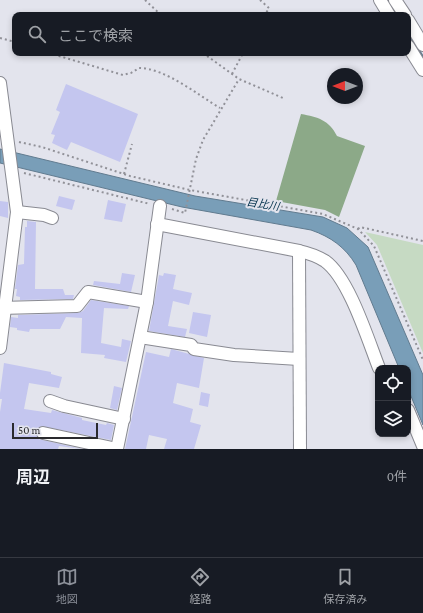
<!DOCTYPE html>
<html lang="ja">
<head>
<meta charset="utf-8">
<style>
  :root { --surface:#171b24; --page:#20242c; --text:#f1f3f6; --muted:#9ea1a6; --line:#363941; --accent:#8c9099 }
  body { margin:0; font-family:"Crimson Pro","Noto Sans JP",serif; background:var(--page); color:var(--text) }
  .controls { position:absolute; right:12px; bottom:12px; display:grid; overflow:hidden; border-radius:8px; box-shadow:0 2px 6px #0003 }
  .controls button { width:36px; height:36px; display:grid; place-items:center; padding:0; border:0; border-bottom:1px solid var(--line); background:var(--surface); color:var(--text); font:20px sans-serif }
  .compass { position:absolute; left:327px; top:68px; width:36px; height:36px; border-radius:50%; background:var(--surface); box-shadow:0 2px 6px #0003; rotate:270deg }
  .scale { position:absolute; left:12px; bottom:10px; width:86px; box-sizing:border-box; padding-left:4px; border:2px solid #2a2a2e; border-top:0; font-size:11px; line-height:14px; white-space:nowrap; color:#2a2a2e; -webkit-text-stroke:3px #e3e4ed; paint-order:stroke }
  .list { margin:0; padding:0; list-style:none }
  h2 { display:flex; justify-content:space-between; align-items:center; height:52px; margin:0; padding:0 16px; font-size:17px }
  h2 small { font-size:13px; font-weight:400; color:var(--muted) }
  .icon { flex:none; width:22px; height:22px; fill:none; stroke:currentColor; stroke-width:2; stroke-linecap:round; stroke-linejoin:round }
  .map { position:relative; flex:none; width:423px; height:449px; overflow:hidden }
  .search { position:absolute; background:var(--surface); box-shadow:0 2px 6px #0003; left:12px; right:12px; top:12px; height:44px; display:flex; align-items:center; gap:10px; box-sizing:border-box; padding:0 14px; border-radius:8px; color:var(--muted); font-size:15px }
  .sheet { height:108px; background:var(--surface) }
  nav { display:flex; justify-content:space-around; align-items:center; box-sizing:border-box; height:56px; border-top:1px solid var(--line); background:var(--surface); font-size:11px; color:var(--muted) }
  nav a { display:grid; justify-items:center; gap:2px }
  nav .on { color:var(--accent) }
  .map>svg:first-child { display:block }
  .green { fill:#c6dac3 }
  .forest { fill:#8ca988 }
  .water { fill:#799eb8; stroke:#617b8f }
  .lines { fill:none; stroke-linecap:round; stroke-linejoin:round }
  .stream { stroke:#617b8f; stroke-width:3.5 }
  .building { fill:#c4c6ef }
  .minor-casing { stroke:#898a92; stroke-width:14 }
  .path { stroke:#919198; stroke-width:2; stroke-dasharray:2 3; stroke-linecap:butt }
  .minor { stroke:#fff; stroke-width:12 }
  .labels { text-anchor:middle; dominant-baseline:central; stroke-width:4; stroke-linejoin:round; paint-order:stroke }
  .water-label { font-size:11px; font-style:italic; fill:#00304b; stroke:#e3e4ed }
</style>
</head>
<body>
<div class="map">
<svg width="423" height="449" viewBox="0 0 423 449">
  <rect width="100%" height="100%" fill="#e3e4ed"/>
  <polygon class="green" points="365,232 423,245 423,353 377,245"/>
  <path class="forest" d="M301,114C318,117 329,120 337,136L365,146L339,217L325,210L276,201Z"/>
  <path class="water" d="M0,149L195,196L323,217L347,228L368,247L423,375V425L408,389V368H399L356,265C345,247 331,237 311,230L182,207L0,163Z"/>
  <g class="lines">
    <g class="stream">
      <polyline points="387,0 397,15"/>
      <polyline points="408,34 423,58"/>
    </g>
  </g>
  <g class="building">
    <polygon points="66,84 138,114 120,162 71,142 67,150 52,143 55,135 51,134 60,112 56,110"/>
    <polygon points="59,196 75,200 72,210 56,206"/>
    <polygon points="108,200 126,204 122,222 104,219"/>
    <polygon points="0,201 8,202 8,218 0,216"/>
    <polygon points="27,221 36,222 35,289 63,289 65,295 74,295 73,299 20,300 20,297 16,296 17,289 15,289 18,265 24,264 25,227 27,227"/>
    <polygon points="122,273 135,275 131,292 93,285 94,281 120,284"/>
    <polygon points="164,273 176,275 173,289 192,293 189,305 173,301 168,326 187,329 185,337 149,331 159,275 163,276"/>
    <polygon points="91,300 129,306 128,309 104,308 101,343 121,347 122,339 131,341 126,362 104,358 105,355 81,353 82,318 66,317 60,329 30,329 29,332 17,330 17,328 10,327 11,317 18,318 18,315 78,313 83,311"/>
    <polygon points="193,312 211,315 207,337 189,333"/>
    <polygon points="171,349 204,358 199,388 177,383 173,403 193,409 190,422 201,425 194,449 164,449 167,439 149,435 146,449 125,449 146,352 169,357"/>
    <polygon points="4,363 51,372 51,374 62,377 59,388 29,383 24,409 51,413 52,410 82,418 82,420 106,425 107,423 114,425 111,440 41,426 36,431 38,439 82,449 59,446 58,449 0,449 0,412 2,399 0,399 0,393"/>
    <polygon points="114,386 122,388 117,410 110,408"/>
    <polygon points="201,392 210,394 208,407 199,405"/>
  </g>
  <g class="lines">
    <defs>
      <g id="minor">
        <polyline points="380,0 389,15"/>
        <polyline points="395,0 405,15"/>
        <polyline points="408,20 423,45"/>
        <polyline points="408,46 423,70"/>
        <polyline points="0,83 17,212 0,348"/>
        <polyline points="17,212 44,215 52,218"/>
        <path d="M157,224L299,251C308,253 317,256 325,261C349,278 368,340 379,368"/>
        <polyline points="299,251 300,449"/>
        <polyline points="0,308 77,306 88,292 147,302"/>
        <polyline points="140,337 191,345 194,349 234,355 299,359"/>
        <polyline points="50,401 64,406 124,419"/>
        <polyline points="408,410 423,446"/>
        <polyline points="43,433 117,449"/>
        <polyline points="117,449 147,302 160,206"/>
      </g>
    </defs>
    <use href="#minor" class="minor-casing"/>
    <g class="path">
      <polyline points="145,0 161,15"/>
      <polyline points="260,0 269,8 265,15"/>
      <polyline points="0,38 15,42"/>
      <path d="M49,53L123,75L131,73L139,68C165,68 198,95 220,108"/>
      <polyline points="203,53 239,79 283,98"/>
      <polyline points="232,74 243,53"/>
      <polyline points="19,142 42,147 130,176 190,190 323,214 358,229 374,246 423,360"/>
      <polyline points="24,173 150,204"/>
      <polyline points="124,174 132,144"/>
      <polyline points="172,209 185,213 196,159 203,140 239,79"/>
      <polyline points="358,229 360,227 423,241"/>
    </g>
    <use href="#minor" class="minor"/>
  </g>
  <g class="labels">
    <g class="water-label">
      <text transform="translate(263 204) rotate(9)">目比川</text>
    </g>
  </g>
</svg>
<div class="controls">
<button><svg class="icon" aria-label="locate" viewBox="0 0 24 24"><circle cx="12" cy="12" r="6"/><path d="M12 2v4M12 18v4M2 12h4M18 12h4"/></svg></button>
<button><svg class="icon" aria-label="layers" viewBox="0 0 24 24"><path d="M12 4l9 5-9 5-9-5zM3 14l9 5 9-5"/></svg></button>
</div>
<svg class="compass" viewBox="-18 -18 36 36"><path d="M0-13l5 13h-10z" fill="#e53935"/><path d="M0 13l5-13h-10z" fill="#9ea1a6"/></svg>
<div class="scale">50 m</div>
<div class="search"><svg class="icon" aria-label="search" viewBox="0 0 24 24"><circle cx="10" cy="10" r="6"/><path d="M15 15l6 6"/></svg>ここで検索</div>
</div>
<section class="sheet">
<h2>周辺<small>0件</small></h2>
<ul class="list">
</ul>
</section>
<nav>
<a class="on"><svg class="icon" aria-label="map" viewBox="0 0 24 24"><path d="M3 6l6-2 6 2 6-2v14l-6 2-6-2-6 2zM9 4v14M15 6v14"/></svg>地図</a>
<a><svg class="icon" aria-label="directions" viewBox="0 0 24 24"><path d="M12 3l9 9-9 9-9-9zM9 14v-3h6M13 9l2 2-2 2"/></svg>経路</a>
<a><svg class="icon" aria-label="saved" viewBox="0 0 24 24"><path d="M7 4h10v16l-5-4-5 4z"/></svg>保存済み</a>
</nav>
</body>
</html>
